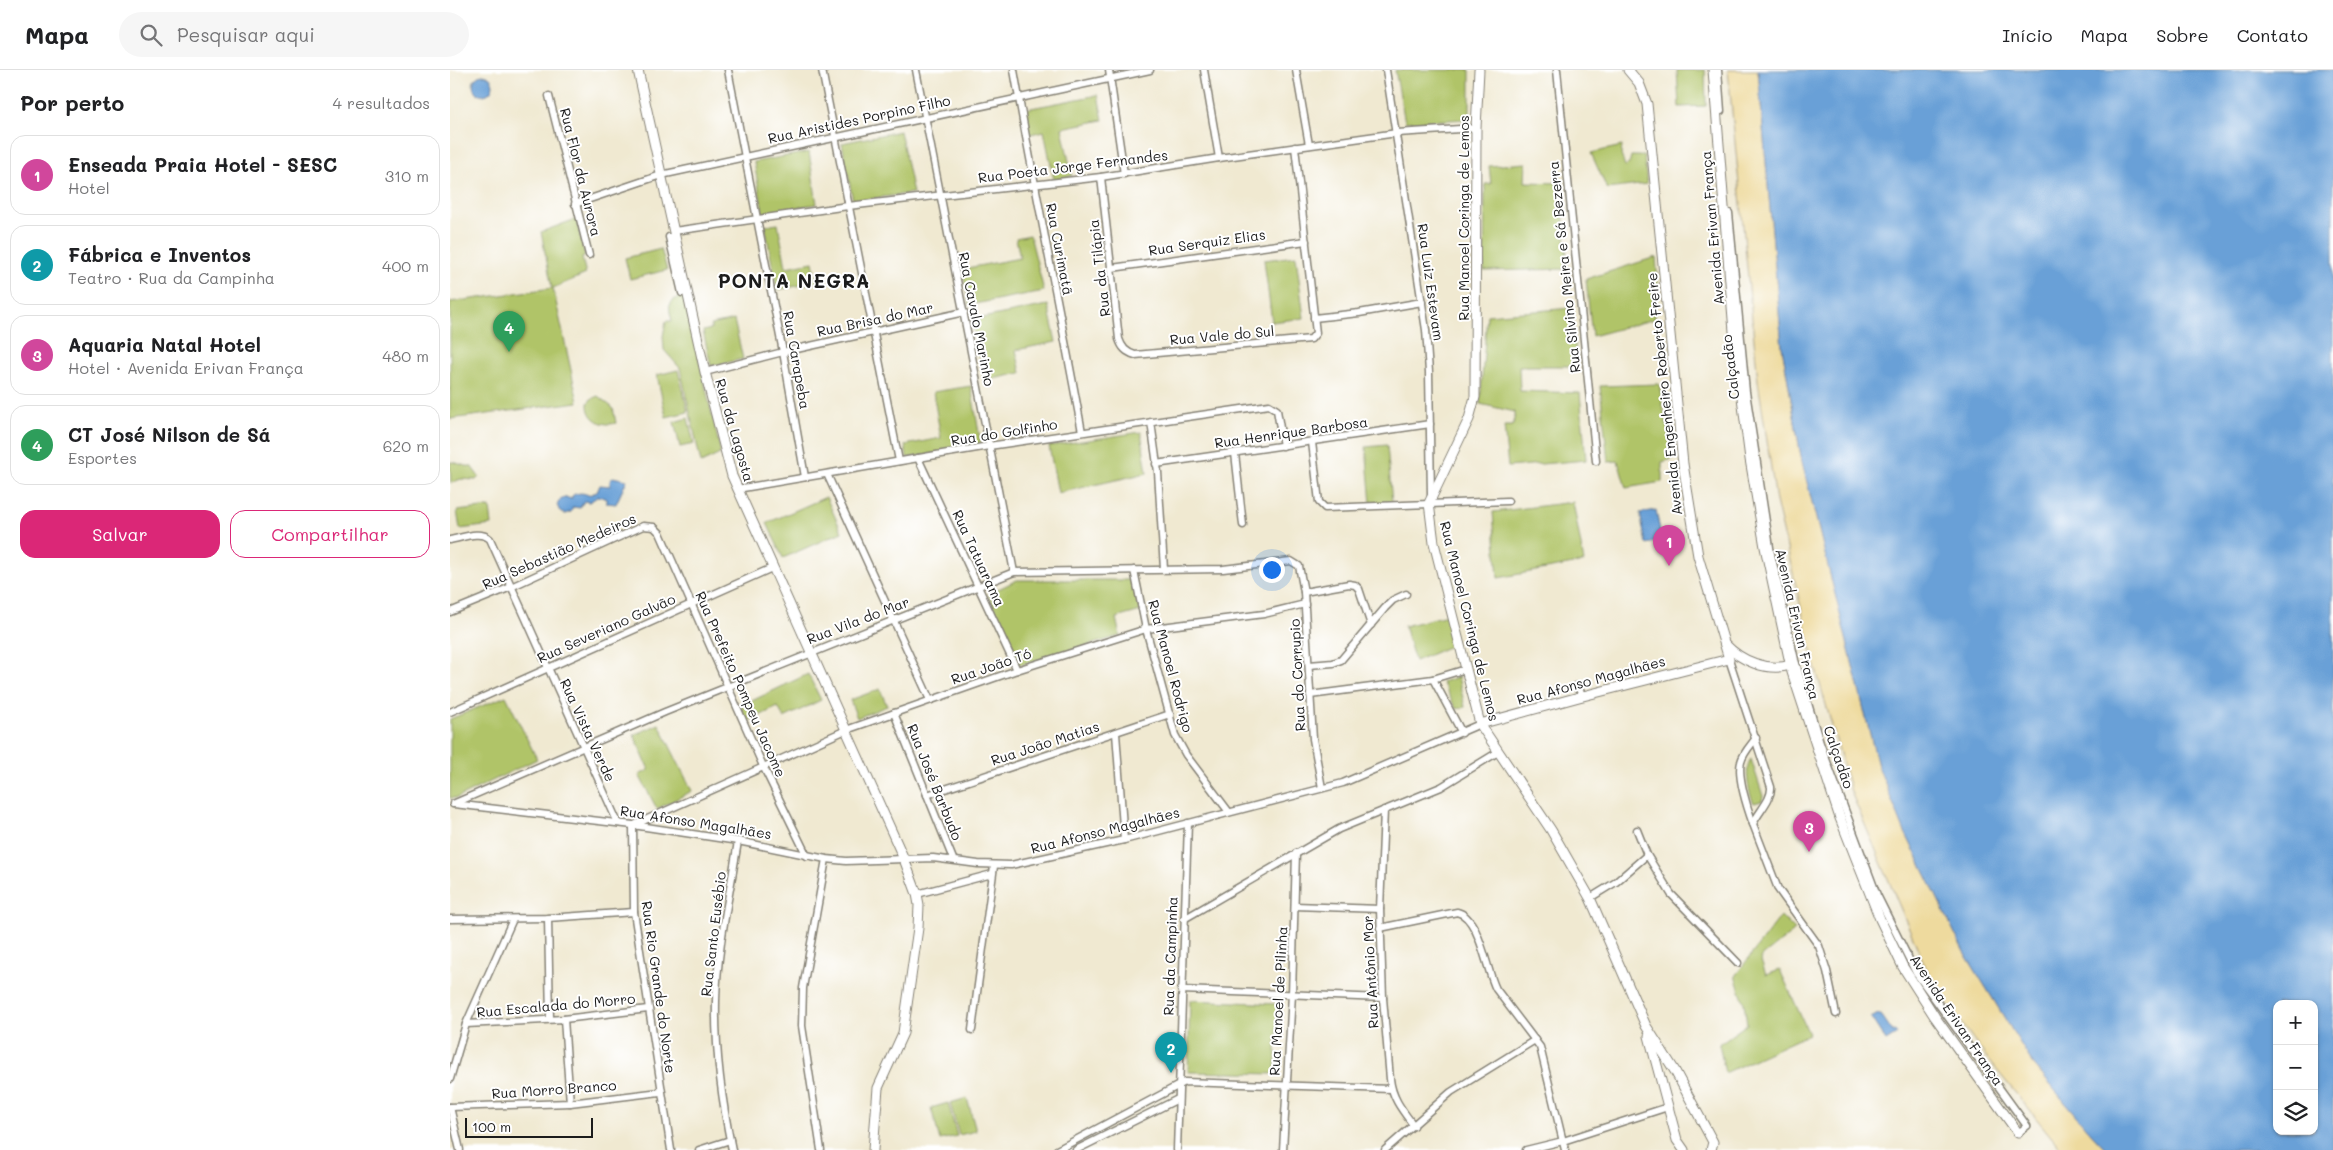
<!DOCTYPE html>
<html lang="pt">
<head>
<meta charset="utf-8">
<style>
  :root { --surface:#fff; --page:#f6f6f6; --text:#202124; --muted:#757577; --line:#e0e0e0; --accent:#db2777 }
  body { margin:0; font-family:Mali,sans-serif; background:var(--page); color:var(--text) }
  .controls { position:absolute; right:15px; bottom:15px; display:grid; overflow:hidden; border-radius:10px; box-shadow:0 1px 4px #0004 }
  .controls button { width:45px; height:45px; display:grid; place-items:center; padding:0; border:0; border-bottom:1px solid var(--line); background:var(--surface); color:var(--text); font:25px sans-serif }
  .scale { position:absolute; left:15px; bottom:12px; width:128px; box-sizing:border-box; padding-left:5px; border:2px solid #1c1c1c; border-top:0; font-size:14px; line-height:18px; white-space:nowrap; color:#1c1c1c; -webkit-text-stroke:4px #fff; paint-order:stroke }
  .you { position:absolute; left:821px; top:499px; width:18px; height:18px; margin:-12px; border:4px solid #fff; border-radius:50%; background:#1a73e8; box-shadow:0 0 0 8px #1a73e833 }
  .badge { display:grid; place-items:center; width:32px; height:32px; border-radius:50%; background:var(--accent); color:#fff; font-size:16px; font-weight:700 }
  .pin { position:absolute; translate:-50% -41px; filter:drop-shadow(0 1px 2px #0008) }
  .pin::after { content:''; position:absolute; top:26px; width:18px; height:15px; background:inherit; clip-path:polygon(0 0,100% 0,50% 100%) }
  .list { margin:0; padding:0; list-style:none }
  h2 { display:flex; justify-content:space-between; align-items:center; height:65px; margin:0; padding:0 20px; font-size:21px }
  h2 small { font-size:16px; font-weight:400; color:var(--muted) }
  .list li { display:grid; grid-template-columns:32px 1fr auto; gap:15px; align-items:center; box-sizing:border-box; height:80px; margin:0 10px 10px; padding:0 10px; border:1px solid var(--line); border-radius:15px }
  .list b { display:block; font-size:19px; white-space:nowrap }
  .list p { margin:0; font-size:16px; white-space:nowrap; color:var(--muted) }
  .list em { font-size:16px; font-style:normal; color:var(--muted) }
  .actions { display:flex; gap:10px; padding:15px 20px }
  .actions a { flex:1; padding:11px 0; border:1px solid var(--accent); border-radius:15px; text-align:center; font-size:18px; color:var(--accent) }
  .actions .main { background:var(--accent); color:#fff }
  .icon { flex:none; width:28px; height:28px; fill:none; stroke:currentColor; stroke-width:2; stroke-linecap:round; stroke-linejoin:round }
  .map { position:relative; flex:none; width:1883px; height:1080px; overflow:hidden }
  header { display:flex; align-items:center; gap:30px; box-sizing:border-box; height:70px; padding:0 25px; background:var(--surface); border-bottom:1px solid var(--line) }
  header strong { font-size:24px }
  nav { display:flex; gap:28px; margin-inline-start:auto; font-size:18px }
  .search { width:350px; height:45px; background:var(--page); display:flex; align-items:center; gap:12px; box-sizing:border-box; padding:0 18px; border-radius:28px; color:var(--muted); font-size:19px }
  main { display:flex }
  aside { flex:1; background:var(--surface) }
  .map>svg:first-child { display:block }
  .green { fill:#b0c468; stroke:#667042 }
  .sand { fill:#eeda9e; stroke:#857b5d }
  .water { fill:#69a0d7; stroke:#425e7a; fill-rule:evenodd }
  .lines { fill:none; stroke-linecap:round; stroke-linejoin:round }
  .street-casing { stroke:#868276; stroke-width:9 }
  .secondary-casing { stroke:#868276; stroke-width:11 }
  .street { stroke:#fff; stroke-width:6 }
  .secondary { stroke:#fff; stroke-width:9 }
  .labels { text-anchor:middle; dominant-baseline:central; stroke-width:4; stroke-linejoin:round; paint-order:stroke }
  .street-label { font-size:14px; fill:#1c1c1c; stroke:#fff }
  .district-label { font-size:19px; font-weight:bold; letter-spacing:1px; fill:#1c1c1c; stroke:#fff }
</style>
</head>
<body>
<header>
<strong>Mapa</strong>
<div class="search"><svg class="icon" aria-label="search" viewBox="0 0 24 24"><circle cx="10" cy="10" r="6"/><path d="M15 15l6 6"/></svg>Pesquisar aqui</div>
<nav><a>Início</a><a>Mapa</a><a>Sobre</a><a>Contato</a></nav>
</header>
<main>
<aside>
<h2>Por perto<small>4 resultados</small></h2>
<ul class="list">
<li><span class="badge" style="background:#d1479c">1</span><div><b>Enseada Praia Hotel - SESC</b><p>Hotel</p></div><em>310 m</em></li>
<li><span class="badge" style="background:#0f9aa8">2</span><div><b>Fábrica e Inventos</b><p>Teatro · Rua da Campinha</p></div><em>400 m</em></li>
<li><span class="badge" style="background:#d1479c">3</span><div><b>Aquaria Natal Hotel</b><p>Hotel · Avenida Erivan França</p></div><em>480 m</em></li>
<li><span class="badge" style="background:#2e9e5b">4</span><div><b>CT José Nilson de Sá</b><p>Esportes</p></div><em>620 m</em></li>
</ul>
<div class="actions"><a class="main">Salvar</a><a>Compartilhar</a></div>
</aside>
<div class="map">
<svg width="1883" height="1080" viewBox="0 0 1883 1080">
  <rect width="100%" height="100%" fill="#fff"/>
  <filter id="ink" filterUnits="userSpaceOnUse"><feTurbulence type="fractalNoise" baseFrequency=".02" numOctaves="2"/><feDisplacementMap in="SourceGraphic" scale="10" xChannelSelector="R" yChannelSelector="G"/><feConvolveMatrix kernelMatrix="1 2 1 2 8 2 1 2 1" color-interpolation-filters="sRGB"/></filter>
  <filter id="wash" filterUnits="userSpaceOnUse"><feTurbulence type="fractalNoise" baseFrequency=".0096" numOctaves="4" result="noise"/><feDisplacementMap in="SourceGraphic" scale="20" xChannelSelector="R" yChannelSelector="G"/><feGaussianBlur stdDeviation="1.12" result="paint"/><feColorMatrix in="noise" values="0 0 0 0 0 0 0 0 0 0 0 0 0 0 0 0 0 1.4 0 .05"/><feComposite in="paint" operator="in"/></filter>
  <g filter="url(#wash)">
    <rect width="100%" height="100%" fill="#f0e9d1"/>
    <g class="green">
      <polygon points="945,0 1020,0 1020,49 955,52"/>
      <polygon points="1227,0 1255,0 1256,36 1229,37"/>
      <polygon points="648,25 653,50 612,58 622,106 604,110 594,61 576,65 571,40"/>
      <polygon points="450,61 463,123 403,131 392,73"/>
      <polygon points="1172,76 1171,85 1175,96 1179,94 1181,86 1194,86 1197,114 1157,119 1141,83"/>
      <polygon points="359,82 367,134 313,143 304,92"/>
      <polygon points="1076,93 1075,112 1111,113 1118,199 1034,201 1035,114 1041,114 1039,96"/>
      <polygon points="126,149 135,185 132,188 136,204 103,218 128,332 0,349 0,232 102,218 91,162"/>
      <polygon points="328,154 336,197 363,192 367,212 327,220 315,156"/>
      <polygon points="580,165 594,221 519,235 512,199 570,188 566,168"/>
      <polygon points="211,179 217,200 180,209 175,188"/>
      <polygon points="846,186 854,248 822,252 814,190"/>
      <polygon points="1206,187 1208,215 1202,217 1205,249 1142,266 1136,209"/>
      <path d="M234,225L270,379V384L251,393L230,298L214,280L213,266L216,251H222C218,234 217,232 234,225Z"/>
      <polygon points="598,235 606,272 566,280 571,303 534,311 522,250"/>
      <polygon points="1122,238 1127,296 1069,296 1070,321 1130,323 1136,390 1058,397 1054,356 1063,356 1065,342 1030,334 1037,245"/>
      <polygon points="284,250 293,289 261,296 253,261 261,259 261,255"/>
      <polygon points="228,300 238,342 216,347 207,305"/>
      <polygon points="1209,314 1223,389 1212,392 1212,412 1176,418 1168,391 1158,392 1150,316"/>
      <polygon points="521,316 531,375 457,388 455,375 491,368 483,322"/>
      <path d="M148,326L163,338L166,353C152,357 137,349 138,333L141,329Z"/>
      <polygon points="238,348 244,374 230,377 224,352"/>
      <polygon points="691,362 697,403 608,423 599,376"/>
      <polygon points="937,375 942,433 921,434 916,377"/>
      <path d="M0,392C8,392 13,397 21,396L29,407L26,410L11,409L1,413Z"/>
      <polygon points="376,427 392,462 333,488 317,453"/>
      <polygon points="1123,432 1134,492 1048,508 1043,442"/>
      <polygon points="40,437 42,455 10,459 7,441"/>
      <polygon points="567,510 682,510 691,541 666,548 670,566 570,595 538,524"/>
      <polygon points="997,545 1005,574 965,591 954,556"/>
      <polygon points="358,604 371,630 334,648 328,637 296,652 289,637"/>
      <polygon points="1008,607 1015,637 1006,639 992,612"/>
      <polygon points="430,619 437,636 407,648 400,630"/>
      <polygon points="56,626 87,689 7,728 0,728 0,649"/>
      <polygon points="209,654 242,721 207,739 189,705 199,700 184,665"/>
      <path d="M1301,689L1313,726L1312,731L1304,733C1298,723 1294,697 1301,689Z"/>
      <polygon points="1331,846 1345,860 1310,888 1316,905 1330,900 1359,964 1275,1003 1269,974 1297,954 1294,933 1285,906"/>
      <polygon points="740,930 828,934 825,1004 738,1002"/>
      <polygon points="517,1028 526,1061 509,1065 500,1033"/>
      <polygon points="498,1033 507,1066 490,1070 481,1038"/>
    </g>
    <polygon class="sand" points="1278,0 1308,0 1332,277 1352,392 1428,696 1454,760 1514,882 1583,994 1638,1060 1657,1080 1612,1080 1537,988 1496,932 1476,898 1401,722 1364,593 1326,431 1308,311"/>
    <g class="water">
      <path d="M1308,0H1883V1080H1657L1638,1060L1583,994L1514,882L1454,760L1428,696L1352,392L1332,277ZM1827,934H1864V1061H1827Z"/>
      <circle cx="33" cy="15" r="10"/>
      <path d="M163,407L177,410L166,434L156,433V429L149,426L139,432L134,431L130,438L123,437L121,442L115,444L110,442L107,435L110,430L116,427L121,429L123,425C127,423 133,422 138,425L147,422L150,415L160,416V411Z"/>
      <polygon points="1206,440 1212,471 1196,474 1190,443"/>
      <polygon points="1428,944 1432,946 1443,962 1445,961 1447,964 1436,971 1421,948"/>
    </g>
  </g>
  <g filter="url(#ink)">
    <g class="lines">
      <defs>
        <g id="street">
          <polyline points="278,0 333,282 355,407"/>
          <polyline points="372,0 449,391"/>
          <polyline points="466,0 564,502"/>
          <path d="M564,0C585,121 610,241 632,362"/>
          <polyline points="659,0 674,104"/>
          <polyline points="754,0 769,88"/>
          <polyline points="846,0 859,75"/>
          <polyline points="936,0 976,260 979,302 981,426"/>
          <polyline points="1107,0 1146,391"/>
          <polyline points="1268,0 1271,41"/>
          <polyline points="99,26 139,185"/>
          <path d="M651,107L669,269C672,278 676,282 685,285L861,269L866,263L845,77"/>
          <polyline points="125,134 211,105 700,0"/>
          <polyline points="1279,143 1296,322 1321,484 1345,590 1370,673 1427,825 1466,903 1577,1056 1568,1063"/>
          <polyline points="224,161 398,136 651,107 769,88 947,63 1026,58"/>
          <polyline points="219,167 232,223"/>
          <polyline points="662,198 856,171"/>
          <polyline points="864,248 909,243 972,232"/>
          <polyline points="255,302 333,282 514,242"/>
          <polyline points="701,352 708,402 714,499"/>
          <polyline points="862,372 869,432 875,438 1058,431"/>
          <polyline points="785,383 793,455"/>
          <polyline points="468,388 567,600"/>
          <polyline points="706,394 980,354"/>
          <polyline points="377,404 480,630"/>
          <polyline points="287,419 539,376 819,335 827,340 833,376"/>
          <path d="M0,470C12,468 30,460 40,469L168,753"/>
          <polyline points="684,500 696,559 725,665 736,685 779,742"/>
          <polyline points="854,522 899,514 905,515 909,519 921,555"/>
          <polyline points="0,542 61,517 193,456 204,457 210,463 313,696 357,786"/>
          <path d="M1279,589L1321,717C1322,730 1308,742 1303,754L1328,819L1369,876L1377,901L1386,944"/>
          <polyline points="859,595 883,593 891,590 935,538 943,530 956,524"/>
          <polyline points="983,609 1012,663"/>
          <polyline points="1126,616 1134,626"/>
          <polyline points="860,625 983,609 1016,599"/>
          <polyline points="0,642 322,498"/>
          <polyline points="444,643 503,789"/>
          <polyline points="666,663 674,770"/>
          <polyline points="477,725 720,644"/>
          <polyline points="3,734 215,642 564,502 773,499 841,491 849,496 854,522 863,669 872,718"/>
          <polyline points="4,734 183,755 288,771 376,789 396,791 483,788 528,794 561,795 674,770 893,713 1030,654"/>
          <path d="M934,740L930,839L933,928L940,1009C942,1028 952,1040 964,1056"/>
          <path d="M1303,754C1298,740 1287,706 1291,692C1293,683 1301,675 1306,668"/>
          <polyline points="183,755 184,842 221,1080"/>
          <polyline points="184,755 396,660 567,600 696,559 814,544 855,534"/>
          <polyline points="1187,760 1197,785 1221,824 1288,893"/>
          <polyline points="467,824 542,804"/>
          <polyline points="1140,828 1166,812 1197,785"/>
          <polyline points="845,836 930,839"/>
          <polyline points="98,848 100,949"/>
          <polyline points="0,849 98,848 184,842"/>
          <polyline points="734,849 889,759 991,717 1048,682"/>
          <path d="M930,858L1007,842C1030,847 1036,900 1046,919L1090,977L1115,1080"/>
          <polyline points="731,920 933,928"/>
          <polyline points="114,949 120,1033"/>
          <polyline points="16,954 114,949 198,939"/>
          <polyline points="522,960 544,796"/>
          <polyline points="0,1009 16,954 63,849"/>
          <polyline points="0,1037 120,1033 210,1022"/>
          <polyline points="0,1037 10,1080"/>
          <polyline points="249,1080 280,1070"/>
          <path d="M282,1080C272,1032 265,980 266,931C267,878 280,824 288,771"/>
          <polyline points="371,1080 352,956 353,918 376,789"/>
          <polyline points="607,1080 735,1012 941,1019"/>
          <polyline points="626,1080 728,1029"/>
          <polyline points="727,1080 738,753"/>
          <polyline points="833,1080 842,924 846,783"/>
          <polyline points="935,1080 1001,1022 1085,970"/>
          <polyline points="1076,1080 1113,1071 1218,1037"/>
        </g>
        <g id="secondary">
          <polyline points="188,0 255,302 282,406 454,789 467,824 469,835 468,858 453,963 428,1018 423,1080"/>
          <polyline points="1029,0 1026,58 1025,327 1019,349 979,433 984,473 1030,654 1101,760 1140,828 1196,956 1225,1001 1263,1072 1261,1080"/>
          <polyline points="1263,0 1285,274 1300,389 1315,477 1342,602 1390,748 1430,849 1453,897 1485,947 1568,1063"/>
          <path d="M1275,574C1291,591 1317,602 1341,595"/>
          <polyline points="1030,654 1129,627 1279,589 1248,486 1233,394 1197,34 1189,13 1178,0"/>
          <polyline points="1199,966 1227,1070 1234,1080"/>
        </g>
      </defs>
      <use href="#street" class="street-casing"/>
      <use href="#secondary" class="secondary-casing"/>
      <use href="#street" class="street"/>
      <use href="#secondary" class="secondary"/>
    </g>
  </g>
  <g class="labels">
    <g class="street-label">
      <text transform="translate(409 49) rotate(-12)">Rua Aristides Porpino Filho</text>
      <text transform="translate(623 96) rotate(-7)">Rua Poeta Jorge Fernandes</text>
      <text transform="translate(131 102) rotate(76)">Rua Flor da Aurora</text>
      <text transform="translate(1013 148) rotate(-90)">Rua Manoel Coringa de Lemos</text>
      <text transform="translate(1262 158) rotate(-95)">Avenida Erivan França</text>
      <text transform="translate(757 172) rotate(-8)">Rua Serquiz Elias</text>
      <text transform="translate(610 179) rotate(79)">Rua Curimatã</text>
      <text transform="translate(1114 197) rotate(-96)">Rua Silvino Meira e Sá Bezerra</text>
      <text transform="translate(649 198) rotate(-97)">Rua da Tilápia</text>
      <text transform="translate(981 212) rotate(82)">Rua Luiz Estevam</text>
      <text transform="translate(425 249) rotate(-12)">Rua Brisa do Mar</text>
      <text transform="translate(527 249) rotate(79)">Rua Cavalo Marinho</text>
      <text transform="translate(772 265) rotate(-5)">Rua Vale do Sul</text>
      <text transform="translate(347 290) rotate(80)">Rua Carapeba</text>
      <text transform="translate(1280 297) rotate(-97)">Calçadão</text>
      <text transform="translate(1214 324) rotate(-96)">Avenida Engenheiro Roberto Freire</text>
      <text transform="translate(285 360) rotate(74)">Rua da Lagosta</text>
      <text transform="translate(554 362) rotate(-9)">Rua do Golfinho</text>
      <text transform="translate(841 362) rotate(-8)">Rua Henrique Barbosa</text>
      <text transform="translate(109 481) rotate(-24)">Rua Sebastião Medeiros</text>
      <text transform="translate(529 488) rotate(65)">Rua Tatuarama</text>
      <text transform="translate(408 550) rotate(-21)">Rua Vila do Mar</text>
      <text transform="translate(1020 551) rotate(76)">Rua Manoel Coringa de Lemos</text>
      <text transform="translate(1348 554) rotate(77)">Avenida Erivan França</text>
      <text transform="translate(156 558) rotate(-24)">Rua Severiano Galvão</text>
      <text transform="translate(541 596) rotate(-19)">Rua João Tó</text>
      <text transform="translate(721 596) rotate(75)">Rua Manoel Rodrigo</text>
      <text transform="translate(847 605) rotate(-93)">Rua do Corrupio</text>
      <text transform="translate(1141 610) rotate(-15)">Rua Afonso Magalhães</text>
      <text transform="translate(291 614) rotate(66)">Rua Prefeito Pompeu Jacome</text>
      <text transform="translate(138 660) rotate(65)">Rua Vista Verde</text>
      <text transform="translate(595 673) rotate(-18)">Rua João Matias</text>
      <text transform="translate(1389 687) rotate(71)">Calçadão</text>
      <text transform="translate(485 712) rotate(68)">Rua José Barbudo</text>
      <text transform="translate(246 752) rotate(9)">Rua Afonso Magalhães</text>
      <text transform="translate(655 760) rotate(-14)">Rua Afonso Magalhães</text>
      <text transform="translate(263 864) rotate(-83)">Rua Santo Eusébio</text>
      <text transform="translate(720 886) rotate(-88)">Rua da Campinha</text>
      <text transform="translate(920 902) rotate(-93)">Rua Antônio Mor</text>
      <text transform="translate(209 917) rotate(82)">Rua Rio Grande do Norte</text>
      <text transform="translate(828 931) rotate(-87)">Rua Manoel de Pilinha</text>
      <text transform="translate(106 935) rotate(-5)">Rua Escalada do Morro</text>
      <text transform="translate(1507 950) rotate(56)">Avenida Erivan França</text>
      <text transform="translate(104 1019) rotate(-4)">Rua Morro Branco</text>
    </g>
    <g class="district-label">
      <text x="344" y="210">PONTA NEGRA</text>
    </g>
  </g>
</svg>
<div class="controls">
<button>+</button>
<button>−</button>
<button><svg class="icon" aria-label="layers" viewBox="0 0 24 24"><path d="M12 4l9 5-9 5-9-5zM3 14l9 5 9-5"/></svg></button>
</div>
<div class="scale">100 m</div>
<div class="you"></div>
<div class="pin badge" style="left:1219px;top:496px;background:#d1479c">1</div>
<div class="pin badge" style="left:721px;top:1003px;background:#0f9aa8">2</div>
<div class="pin badge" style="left:1359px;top:782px;background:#d1479c">3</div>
<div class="pin badge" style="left:59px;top:282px;background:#2e9e5b">4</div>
</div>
</main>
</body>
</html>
